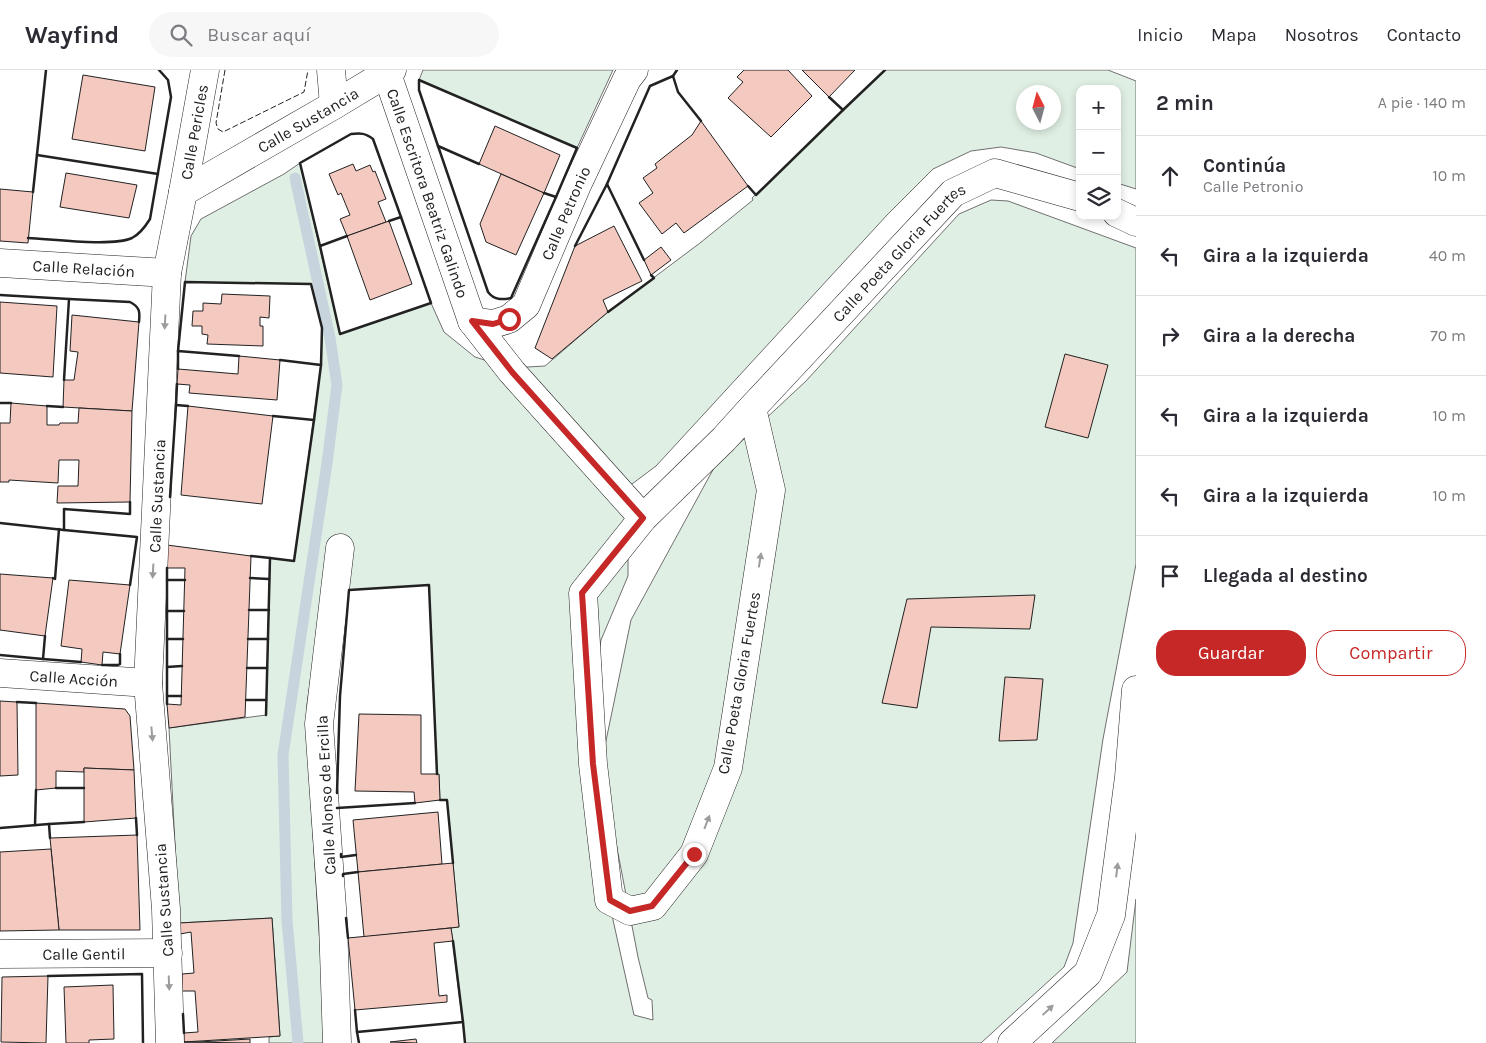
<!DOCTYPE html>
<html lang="es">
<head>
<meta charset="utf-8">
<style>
  :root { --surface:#fff; --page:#f7f7f7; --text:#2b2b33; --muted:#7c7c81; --line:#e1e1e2; --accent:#c62828 }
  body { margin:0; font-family:Karla,sans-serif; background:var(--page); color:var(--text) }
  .controls { position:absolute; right:15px; top:15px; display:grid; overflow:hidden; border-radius:10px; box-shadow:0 2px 8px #0003 }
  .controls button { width:45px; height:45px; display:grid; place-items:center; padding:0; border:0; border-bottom:1px solid var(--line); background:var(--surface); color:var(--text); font:25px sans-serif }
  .compass { position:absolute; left:1016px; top:15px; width:45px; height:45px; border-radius:50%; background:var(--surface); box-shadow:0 2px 8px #0003; rotate:354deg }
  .stop { position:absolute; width:15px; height:15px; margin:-11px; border:4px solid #c62828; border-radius:50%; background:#fff }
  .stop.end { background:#c62828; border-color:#fff; box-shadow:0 1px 5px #0008 }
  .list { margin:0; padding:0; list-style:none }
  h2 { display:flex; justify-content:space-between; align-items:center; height:65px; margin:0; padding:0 20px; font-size:21px }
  h2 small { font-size:16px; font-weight:400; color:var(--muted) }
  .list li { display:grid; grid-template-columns:32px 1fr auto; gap:15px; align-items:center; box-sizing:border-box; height:80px; padding:0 20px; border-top:1px solid var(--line) }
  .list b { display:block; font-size:19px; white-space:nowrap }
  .list p { margin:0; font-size:16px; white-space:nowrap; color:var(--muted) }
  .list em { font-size:16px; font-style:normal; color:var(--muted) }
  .actions { display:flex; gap:10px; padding:15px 20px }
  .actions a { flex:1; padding:11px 0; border:1px solid var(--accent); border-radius:20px; text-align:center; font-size:18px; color:var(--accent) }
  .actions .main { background:var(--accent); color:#fff }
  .icon { flex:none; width:28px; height:28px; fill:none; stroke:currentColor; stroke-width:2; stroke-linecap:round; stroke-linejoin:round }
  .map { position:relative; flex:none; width:1136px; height:973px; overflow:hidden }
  header { display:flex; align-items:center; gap:30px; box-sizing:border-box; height:70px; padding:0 25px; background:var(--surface); border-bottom:1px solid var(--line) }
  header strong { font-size:24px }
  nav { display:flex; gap:28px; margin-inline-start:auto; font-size:18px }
  .search { width:350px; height:45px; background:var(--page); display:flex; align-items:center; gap:12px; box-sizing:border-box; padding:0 18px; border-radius:28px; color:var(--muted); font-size:19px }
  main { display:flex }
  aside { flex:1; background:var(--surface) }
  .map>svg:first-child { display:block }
  .green { fill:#e0efe3; stroke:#6f6f6f; fill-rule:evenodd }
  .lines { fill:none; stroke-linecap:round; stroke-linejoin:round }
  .stream { stroke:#c7d3dd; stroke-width:11 }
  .building { fill:#f3c9c0; stroke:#222 }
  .minor-casing { stroke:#222; stroke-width:29 }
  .minor { stroke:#fff; stroke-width:28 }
  .fence { stroke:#222; stroke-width:1; stroke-dasharray:6 2.5; stroke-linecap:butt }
  .wall { stroke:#222; stroke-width:2.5 }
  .oneway { fill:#9c9c9c }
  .route { stroke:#c62828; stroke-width:6 }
  .labels { text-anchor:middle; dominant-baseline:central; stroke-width:4; stroke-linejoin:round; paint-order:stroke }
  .street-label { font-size:16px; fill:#222; stroke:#fff }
</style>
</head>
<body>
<header>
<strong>Wayfind</strong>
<div class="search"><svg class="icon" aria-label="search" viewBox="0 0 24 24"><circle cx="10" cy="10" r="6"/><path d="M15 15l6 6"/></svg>Buscar aquí</div>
<nav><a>Inicio</a><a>Mapa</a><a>Nosotros</a><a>Contacto</a></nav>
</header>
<main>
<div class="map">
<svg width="1136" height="973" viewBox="0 0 1136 973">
  <rect width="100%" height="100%" fill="#fff"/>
  <g class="green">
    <polygon points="423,0 613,0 577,78 419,10"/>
    <path d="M885,0H1108L1136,11V119L1117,113V19H1080V99L1036,83L1001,77L971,81L933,99L888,144L656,396L628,417V506L601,570L584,663L589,741L634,945L653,950L652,930L648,928L638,887L601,695L631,550L715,396L806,311L959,144L991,130L1008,131L1136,178V494L1103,669L1073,873L1064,897L981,973H465L451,858L459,857L447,730H440L439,705L437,704L429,515L349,520L351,470L332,469L307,634L309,701L326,973H269V967L280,966L272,848L179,853L169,658L266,645L270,488L294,491L321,295L322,258L311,214L185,212L191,166L201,149L284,104L300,93L340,264L431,233L444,262L475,287L510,298L545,296L608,242L700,173L753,130L752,128ZM1024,22H1054V52H1024Z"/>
    <polygon points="1136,829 1136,973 1052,973 1127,902"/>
  </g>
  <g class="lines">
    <polyline class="stream" points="295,108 330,268 337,315 327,393 283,685 287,850 298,973"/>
  </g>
  <g class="building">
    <polygon points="744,0 788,0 812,26 771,67 728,28 743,12 737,7"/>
    <polygon points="802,0 855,0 829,27"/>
    <polygon points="83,5 155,17 145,81 72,69"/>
    <polygon points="701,51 748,116 684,163 676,153 662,164 639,133 653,123 643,108 657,98 655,94 692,65"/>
    <polygon points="495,56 560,85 544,123 479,94"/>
    <polygon points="353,94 356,101 370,95 373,102 375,101 386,129 378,132 386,152 347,166 340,149 350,145 341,123 338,125 329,104"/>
    <polygon points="66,103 137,115 129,148 60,137"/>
    <polygon points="501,104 544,123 516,185 486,172 480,154"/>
    <polygon points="0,119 33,122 28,173 0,171"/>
    <polygon points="389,151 412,214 370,230 347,166"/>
    <polygon points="614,156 642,211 603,230 608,242 552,289 535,278 575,176"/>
    <polygon points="661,177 671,190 651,205 644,190"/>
    <polygon points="222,224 270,226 269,248 260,247 260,256 263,256 263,276 207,274 208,265 202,264 202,256 192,256 193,241 203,241 203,233 221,234"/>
    <polygon points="0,232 57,236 53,307 0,303"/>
    <polygon points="72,245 139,252 132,341 63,337 64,310 74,310 78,282 70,281"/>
    <polygon points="1065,284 1108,295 1088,368 1045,357"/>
    <polygon points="239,286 280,290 277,330 189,323 190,315 177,314 178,299 238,304"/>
    <polygon points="11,333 47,336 47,355 59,355 60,353 78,353 79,338 132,341 130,432 57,433 58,416 78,416 79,390 59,390 58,413 9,410 9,412 0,412 0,353 10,353"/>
    <polygon points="188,336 273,346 262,434 181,425"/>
    <polygon points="167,475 251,486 245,647 169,658 167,634 181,635 185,498 167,498"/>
    <polygon points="0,504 53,508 45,566 0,560"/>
    <polygon points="69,510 130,515 120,584 103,582 102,595 81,592 82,579 61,576"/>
    <polygon points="1035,525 1030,559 931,557 917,638 882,633 907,529"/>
    <polygon points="1005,607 1043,609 1037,670 999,671"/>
    <polygon points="0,631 17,632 18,705 0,706"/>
    <polygon points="36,633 125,639 130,646 134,700 84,698 84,702 56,701 56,718 36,720"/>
    <polygon points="359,644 421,645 421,704 439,704 440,730 415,733 414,722 355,721"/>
    <polygon points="84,698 134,700 136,748 84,752"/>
    <polygon points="438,742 442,794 358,802 353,750"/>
    <polygon points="137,765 140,860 59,860 50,768"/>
    <polygon points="51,779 59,860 0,861 0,782"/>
    <polygon points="453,793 459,857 364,867 358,802"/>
    <polygon points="272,848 280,966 184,972 184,963 198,962 195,921 182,921 182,904 194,903 191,862 180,864 179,853"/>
    <polygon points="451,858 453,871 434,873 439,926 447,925 447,932 355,940 348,868"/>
    <polygon points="48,906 46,973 1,972 2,907"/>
    <polygon points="113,915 114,969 89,970 89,973 66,973 64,917"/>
    <polygon points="250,969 250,973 184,972 199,972"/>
    <polygon points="416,969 417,973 390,972"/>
  </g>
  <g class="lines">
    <defs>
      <g id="minor">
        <polyline points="331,0 334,35"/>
        <path id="s1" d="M387,4L472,251L512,302L643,448"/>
        <path id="s2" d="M183,122L205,0"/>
        <polyline points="1117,143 1136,152"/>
        <path id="s3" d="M0,193L167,203"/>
        <path id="s4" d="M472,251L493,254L509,249L526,235L577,115L627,9L634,0"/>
        <path id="s5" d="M752,338L771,420L728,698L694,784L653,836L630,841L609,830L593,694L583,523L643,448L724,369L752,338L953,123L995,103L1080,127"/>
        <path id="s6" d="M0,603L148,613"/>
        <path id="s7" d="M0,884L168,883"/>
        <path id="s8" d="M170,973L166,839L148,613L167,203L183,122L334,35L392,0"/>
        <polyline points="337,973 333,852 319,654 340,478"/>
        <polyline points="1012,973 1088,903 1111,845 1129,707 1136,620"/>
      </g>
    </defs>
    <use href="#minor" class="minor-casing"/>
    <use href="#minor" class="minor"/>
    <polyline class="fence" points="225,0 216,53 218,59 223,62 304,22 308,0"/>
    <g class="wall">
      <polyline points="673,6 677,0"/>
      <polyline points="843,40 885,0"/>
      <path d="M438,76L488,222C494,230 502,230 511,228L556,127"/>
      <polyline points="37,85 158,104"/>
      <polyline points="479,94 438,76 419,20 419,10 577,78 556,127 544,123"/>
      <polyline points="607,114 650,16 673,6 678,22 701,51"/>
      <polyline points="748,116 756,125 843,40 829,27"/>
      <polyline points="33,122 46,0"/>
      <path d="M347,166L320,176L300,93L351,64C361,63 365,63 373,69L401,147L389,151"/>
      <path d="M28,168C52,169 112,177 132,168C140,164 145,157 150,149L171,27L168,10L159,0"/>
      <polyline points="320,176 340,264 431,233 401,147"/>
      <polyline points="575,176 607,114 644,190"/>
      <polyline points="0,225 69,229 64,310"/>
      <path d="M69,229L130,232C140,237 140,242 139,252"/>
      <polyline points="608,242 654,208 651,205"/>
      <polyline points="178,281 185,212 311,214 322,258 321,295"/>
      <polyline points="280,290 321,295 314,350"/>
      <polyline points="178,299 178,281 239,286"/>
      <polyline points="0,333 11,333"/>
      <polyline points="176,335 177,314"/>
      <polyline points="47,336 63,337"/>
      <polyline points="170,427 176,335 188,336"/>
      <polyline points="0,453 64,460 64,439 130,444 130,432"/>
      <polyline points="64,460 137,467 130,515"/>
      <polyline points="251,486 270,488 266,645"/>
      <polyline points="270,488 294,491 314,350 273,346"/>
      <polyline points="167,498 167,634"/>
      <polyline points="53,508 55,509 59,459"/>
      <polyline points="250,508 269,509"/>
      <polyline points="167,510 185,510"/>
      <polyline points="249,540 269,540"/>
      <polyline points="167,541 184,541"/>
      <polyline points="167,569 183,569"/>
      <polyline points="248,569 268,569"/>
      <polyline points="0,585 43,589 45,566"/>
      <polyline points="43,589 81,592"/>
      <polyline points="102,595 118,595 120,594 120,584"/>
      <polyline points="167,597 182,596"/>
      <polyline points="247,598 267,598"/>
      <polyline points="167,626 181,626"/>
      <polyline points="246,630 266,630"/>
      <polyline points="17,632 36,633"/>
      <polyline points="56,718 84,718"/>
      <polyline points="337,723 340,626 349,520 429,515 437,704"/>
      <polyline points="440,730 447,730 453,793"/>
      <polyline points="337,738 415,733"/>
      <polyline points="136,748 137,765"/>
      <polyline points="49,754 84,752"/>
      <polyline points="35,755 36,720"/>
      <polyline points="0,758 49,754 50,768"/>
      <polyline points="341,784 341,787 356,785"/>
      <polyline points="343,806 343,804 358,802"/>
      <polyline points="346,848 348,868"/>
      <polyline points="48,906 142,904 143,973"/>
      <polyline points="355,940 357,962 463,952 453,871"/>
      <polyline points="183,944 184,963"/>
      <polyline points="463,952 465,973"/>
      <polyline points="357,962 359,973"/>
    </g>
  </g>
  <defs><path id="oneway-solid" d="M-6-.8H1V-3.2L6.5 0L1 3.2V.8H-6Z" transform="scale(1.25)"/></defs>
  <g class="oneway">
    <use href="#oneway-solid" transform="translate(165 252) rotate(93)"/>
    <use href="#oneway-solid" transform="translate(760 490) rotate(-81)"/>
    <use href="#oneway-solid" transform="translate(153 501) rotate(93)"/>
    <use href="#oneway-solid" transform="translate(152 664) rotate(85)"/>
    <use href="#oneway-solid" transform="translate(707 752) rotate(-69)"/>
    <use href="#oneway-solid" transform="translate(1117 800) rotate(-83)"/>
    <use href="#oneway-solid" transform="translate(169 913) rotate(88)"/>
    <use href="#oneway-solid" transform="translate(1048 940) rotate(-43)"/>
  </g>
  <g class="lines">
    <polyline class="route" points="509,249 493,254 472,251 512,302 643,448 582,523 593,694 610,830 630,841 652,836 694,784"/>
  </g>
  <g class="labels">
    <g class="street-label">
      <text stroke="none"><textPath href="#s8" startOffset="998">Calle Sustancia</textPath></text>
      <text stroke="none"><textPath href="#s2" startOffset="61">Calle Pericles</textPath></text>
      <text stroke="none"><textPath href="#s1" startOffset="126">Calle Escritora Beatriz Galindo</textPath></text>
      <text stroke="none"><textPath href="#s4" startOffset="160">Calle Petronio</textPath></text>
      <text stroke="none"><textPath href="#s5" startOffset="1345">Calle Poeta Gloria Fuertes</textPath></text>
      <text stroke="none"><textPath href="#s3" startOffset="84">Calle Relación</textPath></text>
      <text stroke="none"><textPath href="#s8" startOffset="548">Calle Sustancia</textPath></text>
      <text stroke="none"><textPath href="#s6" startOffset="74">Calle Acción</textPath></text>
      <text transform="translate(739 613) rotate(-80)">Calle Poeta Gloria Fuertes</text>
      <text transform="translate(326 725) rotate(-93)">Calle Alonso de Ercilla</text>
      <text transform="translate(164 830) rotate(-94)">Calle Sustancia</text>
      <text stroke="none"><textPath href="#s7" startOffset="84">Calle Gentil</textPath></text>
    </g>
  </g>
</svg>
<div class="controls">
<button>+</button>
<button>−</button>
<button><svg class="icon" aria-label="layers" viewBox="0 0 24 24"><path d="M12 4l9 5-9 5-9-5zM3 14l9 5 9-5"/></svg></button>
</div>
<svg class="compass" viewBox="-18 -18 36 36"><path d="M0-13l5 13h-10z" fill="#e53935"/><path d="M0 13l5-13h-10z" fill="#7c7c81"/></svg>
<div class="stop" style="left:509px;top:249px"></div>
<div class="stop end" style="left:694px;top:784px"></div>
</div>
<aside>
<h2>2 min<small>A pie · 140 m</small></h2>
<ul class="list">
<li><svg class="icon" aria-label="ahead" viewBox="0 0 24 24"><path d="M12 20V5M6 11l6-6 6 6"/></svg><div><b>Continúa</b><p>Calle Petronio</p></div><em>10 m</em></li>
<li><svg class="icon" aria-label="left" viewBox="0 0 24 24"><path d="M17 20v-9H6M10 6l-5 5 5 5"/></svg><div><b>Gira a la izquierda</b></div><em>40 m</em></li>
<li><svg class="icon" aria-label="right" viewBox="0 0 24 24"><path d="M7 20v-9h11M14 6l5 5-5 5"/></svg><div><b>Gira a la derecha</b></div><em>70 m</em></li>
<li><svg class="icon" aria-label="left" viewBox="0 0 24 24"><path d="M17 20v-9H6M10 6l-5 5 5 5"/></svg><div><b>Gira a la izquierda</b></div><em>10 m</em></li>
<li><svg class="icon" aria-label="left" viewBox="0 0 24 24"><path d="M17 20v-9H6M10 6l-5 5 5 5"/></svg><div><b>Gira a la izquierda</b></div><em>10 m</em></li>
<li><svg class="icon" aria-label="arrive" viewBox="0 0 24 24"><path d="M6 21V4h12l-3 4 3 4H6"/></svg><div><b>Llegada al destino</b></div></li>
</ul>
<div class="actions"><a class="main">Guardar</a><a>Compartir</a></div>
</aside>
</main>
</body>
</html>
